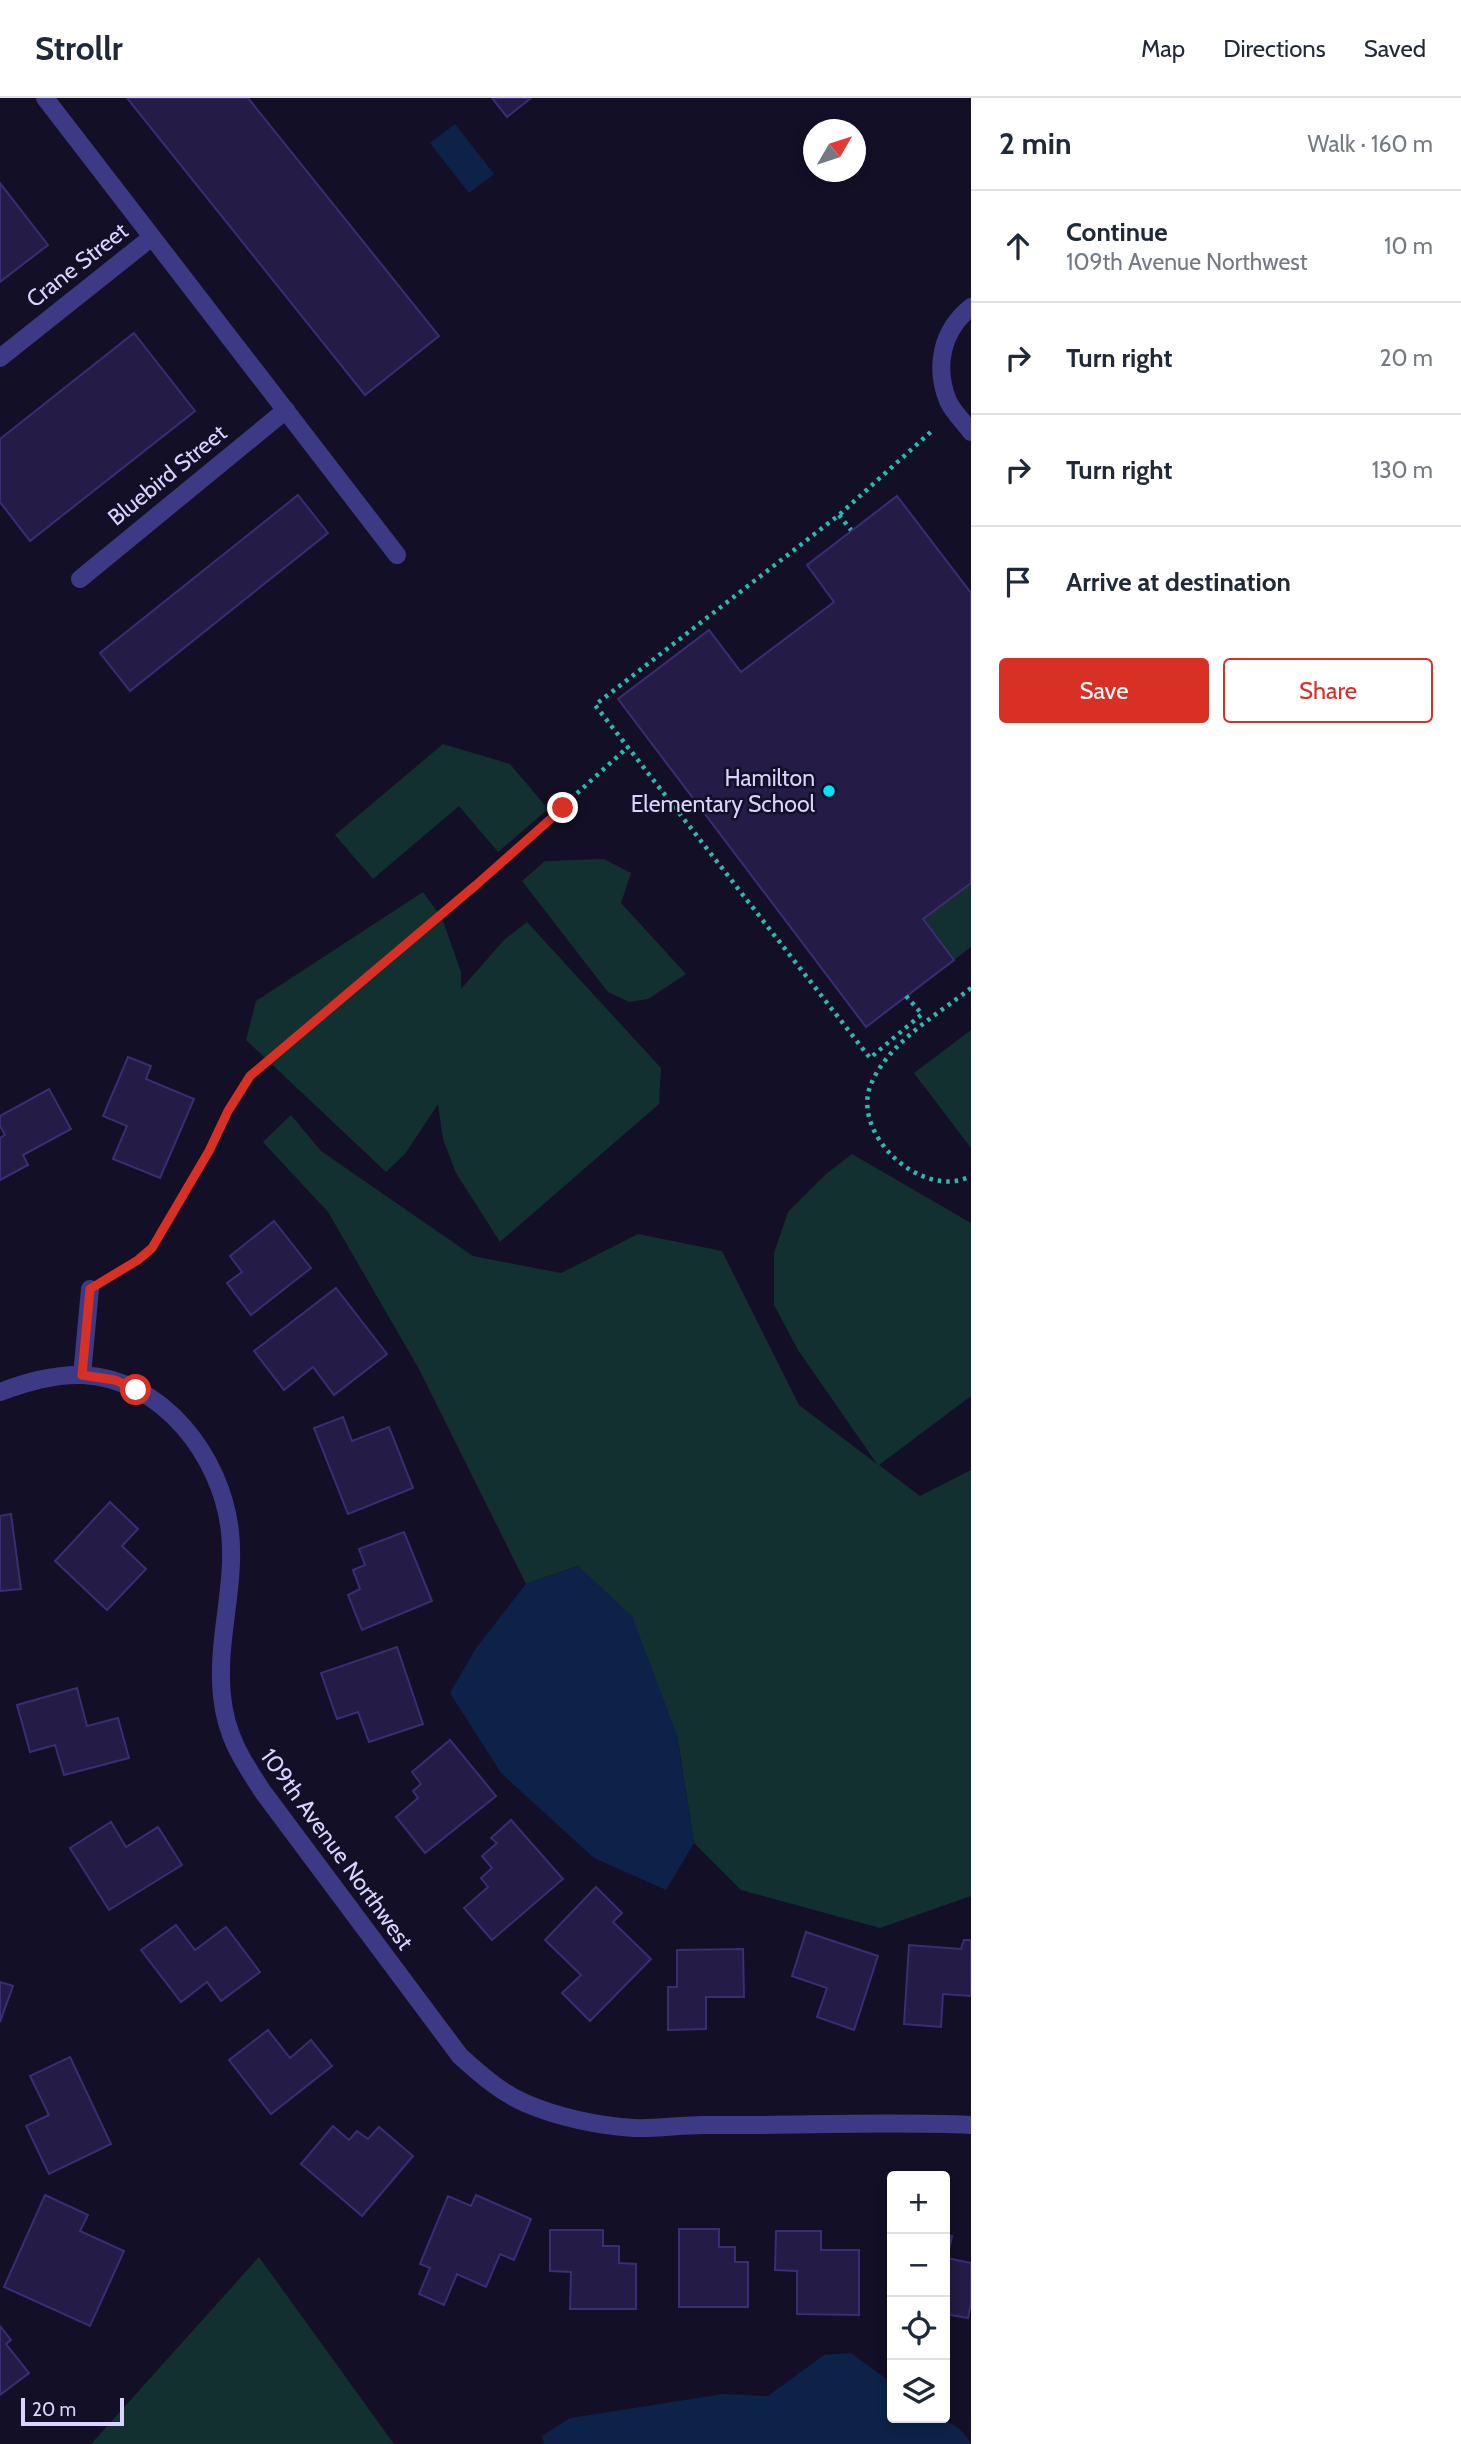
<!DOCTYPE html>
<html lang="en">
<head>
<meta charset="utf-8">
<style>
  :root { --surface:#fff; --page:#f2f2f3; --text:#1f2937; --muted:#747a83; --line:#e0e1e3; --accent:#d93025 }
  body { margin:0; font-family:Cabin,sans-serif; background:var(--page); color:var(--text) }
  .controls { position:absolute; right:21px; bottom:21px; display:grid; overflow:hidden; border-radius:7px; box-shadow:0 4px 10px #0003 }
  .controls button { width:63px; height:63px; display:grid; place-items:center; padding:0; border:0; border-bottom:2px solid var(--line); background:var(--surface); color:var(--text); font:35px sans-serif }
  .compass { position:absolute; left:803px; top:21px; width:63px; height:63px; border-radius:50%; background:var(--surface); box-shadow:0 4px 10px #0003; rotate:51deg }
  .scale { position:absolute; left:21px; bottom:18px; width:103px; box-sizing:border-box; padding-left:7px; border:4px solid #d9d4ff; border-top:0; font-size:19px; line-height:24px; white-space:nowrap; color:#d9d4ff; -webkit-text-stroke:5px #130f26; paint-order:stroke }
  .stop { position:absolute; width:21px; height:21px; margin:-16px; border:5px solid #d93025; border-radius:50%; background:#fff }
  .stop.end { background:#d93025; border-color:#fff; box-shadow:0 2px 7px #0008 }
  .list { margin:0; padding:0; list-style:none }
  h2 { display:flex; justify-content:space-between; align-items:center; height:91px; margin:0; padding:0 28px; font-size:30px }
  h2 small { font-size:23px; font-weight:400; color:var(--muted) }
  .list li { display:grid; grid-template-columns:46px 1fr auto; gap:21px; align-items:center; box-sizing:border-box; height:112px; padding:0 28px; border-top:2px solid var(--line) }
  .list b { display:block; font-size:26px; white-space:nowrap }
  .list p { margin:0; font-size:23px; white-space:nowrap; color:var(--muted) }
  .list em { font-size:23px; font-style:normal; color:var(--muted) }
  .actions { display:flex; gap:14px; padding:21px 28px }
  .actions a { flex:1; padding:16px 0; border:2px solid var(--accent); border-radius:7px; text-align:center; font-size:24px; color:var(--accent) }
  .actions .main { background:var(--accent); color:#fff }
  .icon { flex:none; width:38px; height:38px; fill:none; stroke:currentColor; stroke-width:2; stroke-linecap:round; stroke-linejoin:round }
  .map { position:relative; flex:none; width:971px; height:2346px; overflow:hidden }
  header { display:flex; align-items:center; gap:42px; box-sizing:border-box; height:98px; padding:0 35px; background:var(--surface); border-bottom:2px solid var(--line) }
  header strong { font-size:33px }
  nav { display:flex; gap:38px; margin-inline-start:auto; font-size:24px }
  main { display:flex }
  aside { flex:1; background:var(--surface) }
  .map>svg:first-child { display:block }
  .green { fill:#12302f }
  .water { fill:#0c2248 }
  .building { fill:#241b47; stroke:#3b2d73; stroke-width:2 }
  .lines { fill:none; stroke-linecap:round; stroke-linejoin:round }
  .path { stroke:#2fb8b0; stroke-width:4.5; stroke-dasharray:3.5 5; stroke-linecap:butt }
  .minor { stroke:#3d3a85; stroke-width:18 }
  .route { stroke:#d93025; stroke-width:9 }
  .poi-dot { fill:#00e5ff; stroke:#130f26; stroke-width:2.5 }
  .labels { text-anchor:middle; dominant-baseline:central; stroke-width:5; stroke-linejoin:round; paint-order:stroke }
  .street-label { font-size:23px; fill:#d9d4ff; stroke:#130f26 }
  .poi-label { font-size:23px; fill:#d9d4ff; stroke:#130f26; text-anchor:end }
</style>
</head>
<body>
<header>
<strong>Strollr</strong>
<nav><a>Map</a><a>Directions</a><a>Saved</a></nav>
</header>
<main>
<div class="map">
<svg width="971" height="2346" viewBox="0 0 971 2346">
  <rect width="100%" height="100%" fill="#130f26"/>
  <g class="green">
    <polygon points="443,646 510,666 548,711 498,754 459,708 373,781 335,737"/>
    <polygon points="604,761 631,775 621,805 686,876 648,901 629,904 608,894 522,783 545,763"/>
    <polygon points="971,785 971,849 954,862 923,821"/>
    <polygon points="423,794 442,820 461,874 461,891 504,842 527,824 661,970 659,1006 500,1144 456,1075 443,1041 438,1006 405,1056 386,1074 246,942 256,903"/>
    <polygon points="971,932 971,1050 914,975"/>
    <polygon points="291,1017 321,1053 473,1158 561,1175 638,1136 722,1153 799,1307 877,1366 798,1252 774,1207 774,1155 788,1114 826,1076 852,1056 971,1125 971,1298 879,1367 920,1398 971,1372 971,1798 880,1830 741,1792 694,1745 677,1637 578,1468 526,1486 419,1271 328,1114 263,1044"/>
    <polygon points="259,2159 394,2346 91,2346"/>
  </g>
  <g class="water">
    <polygon points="455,26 494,76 469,95 430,45"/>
    <polygon points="578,1468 632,1518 677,1637 694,1745 666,1792 594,1760 501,1675 450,1595 476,1550 526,1486"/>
    <path d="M851,2255L892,2285V2320C923,2320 954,2314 971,2346H544L542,2338L570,2320L723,2296L768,2298L824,2257Z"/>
  </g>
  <g class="building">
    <polygon points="127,0 248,0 439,238 365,297"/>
    <polygon points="492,0 531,0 507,19"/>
    <polygon points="0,85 48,147 0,184"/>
    <polygon points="134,235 195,313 30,443 0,404 0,341"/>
    <polygon points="298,397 328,435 130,593 100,555"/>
    <polygon points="897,398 971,495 971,785 923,821 954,862 866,929 618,601 709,532 741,574 834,504 807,467"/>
    <polygon points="128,959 151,968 146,981 194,1001 160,1080 113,1061 127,1028 103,1018"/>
    <polygon points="49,991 71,1031 23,1057 28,1067 0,1082 0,1040 5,1037 0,1028 0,1018"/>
    <polygon points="274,1123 311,1170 251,1217 227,1185 242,1174 230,1158"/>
    <polygon points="336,1190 387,1256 334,1297 313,1269 284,1292 254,1253"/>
    <polygon points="343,1319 352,1343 389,1329 413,1390 348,1416 314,1330"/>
    <polygon points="110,1404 138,1431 122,1448 146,1471 107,1512 55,1463"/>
    <polygon points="11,1416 21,1491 0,1493 0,1418"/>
    <polygon points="404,1434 432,1503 362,1532 348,1497 360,1491 353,1472 365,1467 359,1451"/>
    <polygon points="397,1549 423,1626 369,1644 358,1614 337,1621 321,1575"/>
    <polygon points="77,1590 87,1628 118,1620 129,1660 64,1677 55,1647 30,1654 17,1607"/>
    <polygon points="450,1642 496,1698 425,1755 396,1719 418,1700 413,1693 421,1686 412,1674"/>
    <polygon points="511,1722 563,1781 492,1842 464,1810 488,1789 481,1780 492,1770 482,1758 497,1745 491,1740"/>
    <polygon points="111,1724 126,1749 158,1729 182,1767 109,1812 70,1750"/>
    <polygon points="596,1789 622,1815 613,1824 651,1861 590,1923 562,1895 581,1877 545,1842"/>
    <polygon points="176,1827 195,1852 226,1829 260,1874 221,1903 207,1884 181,1904 141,1852"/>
    <polygon points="806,1834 878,1858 854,1932 817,1919 827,1890 792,1878"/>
    <polygon points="964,1842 971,1842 971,1898 943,1896 941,1929 904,1926 909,1847 961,1851"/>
    <polygon points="743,1851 744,1899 706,1899 706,1931 668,1932 668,1889 677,1889 677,1852"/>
    <polygon points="0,1884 13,1888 0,1924"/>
    <polygon points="268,1932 290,1960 311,1942 332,1968 271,2016 229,1962"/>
    <polygon points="70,1959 111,2046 49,2076 26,2028 49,2017 30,1978"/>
    <polygon points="333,2028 349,2042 357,2033 368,2041 379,2029 413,2058 362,2118 301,2066"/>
    <polygon points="45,2097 88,2117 80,2133 124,2153 90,2228 4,2189"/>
    <polygon points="476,2097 531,2121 514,2162 500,2156 486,2189 457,2176 444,2207 419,2196 430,2170 420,2166 448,2098 471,2108"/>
    <polygon points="679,2131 719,2131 719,2149 735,2149 735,2164 748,2164 748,2209 679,2209"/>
    <polygon points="550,2132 603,2132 603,2148 619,2148 619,2165 636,2166 636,2211 570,2211 571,2174 550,2173"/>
    <polygon points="776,2133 821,2133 821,2152 859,2152 859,2217 797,2216 797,2173 775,2172"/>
    <polygon points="945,2137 952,2138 947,2160 971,2165 971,2205 968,2220 945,2216"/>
    <polygon points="0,2228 11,2242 6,2246 29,2275 0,2297"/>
  </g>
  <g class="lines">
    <g class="path">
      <polyline points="839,417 851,432"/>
      <path d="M971,890C937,917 889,944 871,986C850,1036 922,1103 971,1078"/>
      <polyline points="906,898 922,916 870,960 595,607 839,417 934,331"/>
      <polyline points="111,1178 152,1150 209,1053 228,1013 250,978 476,787 628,649"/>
    </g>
    <g class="minor">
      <polyline points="45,0 397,457"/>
      <path d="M971,209C942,232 934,268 948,303C953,314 964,324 971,334"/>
      <polyline points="0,260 152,139"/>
      <polyline points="80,481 286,312"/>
      <polyline points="82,1277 90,1191"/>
      <path d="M0,1294C27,1284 54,1276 83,1277C163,1281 222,1359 230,1434C236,1489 216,1543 222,1598C226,1638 242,1662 263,1694L460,1958C480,1976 500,1994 525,2005C557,2019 599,2028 634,2030C657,2031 680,2027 703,2027C793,2028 882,2023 971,2027"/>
    </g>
  </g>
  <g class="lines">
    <polyline class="route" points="136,1292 115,1282 82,1277 90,1191 138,1162 152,1150 209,1053 228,1013 250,978 476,787 563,710"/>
  </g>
  <circle class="poi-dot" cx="829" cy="693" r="7"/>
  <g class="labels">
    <g class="street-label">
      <text transform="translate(77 167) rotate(-38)">Crane Street</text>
      <text transform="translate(167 377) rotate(-39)">Bluebird Street</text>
      <text transform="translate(337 1751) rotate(54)">109th Avenue Northwest</text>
    </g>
    <g class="poi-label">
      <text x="815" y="680">Hamilton<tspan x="815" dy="26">Elementary School</tspan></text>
    </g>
  </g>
</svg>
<div class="controls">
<button>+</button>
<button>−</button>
<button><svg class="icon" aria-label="locate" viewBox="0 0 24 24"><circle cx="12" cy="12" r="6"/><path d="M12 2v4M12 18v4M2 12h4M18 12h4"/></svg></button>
<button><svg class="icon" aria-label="layers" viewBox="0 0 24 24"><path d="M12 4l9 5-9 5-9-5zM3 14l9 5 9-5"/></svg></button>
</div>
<svg class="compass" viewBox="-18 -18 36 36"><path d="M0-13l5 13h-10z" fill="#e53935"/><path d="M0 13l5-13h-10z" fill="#747a83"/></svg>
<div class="scale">20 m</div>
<div class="stop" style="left:136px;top:1292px"></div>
<div class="stop end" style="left:563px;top:710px"></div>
</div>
<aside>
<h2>2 min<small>Walk · 160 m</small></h2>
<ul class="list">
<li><svg class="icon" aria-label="ahead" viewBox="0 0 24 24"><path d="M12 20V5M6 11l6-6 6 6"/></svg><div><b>Continue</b><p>109th Avenue Northwest</p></div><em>10 m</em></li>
<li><svg class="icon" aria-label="right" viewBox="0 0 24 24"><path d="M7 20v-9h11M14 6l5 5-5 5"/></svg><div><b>Turn right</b></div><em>20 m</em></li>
<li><svg class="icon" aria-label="right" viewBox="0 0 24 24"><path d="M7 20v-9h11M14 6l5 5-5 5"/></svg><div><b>Turn right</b></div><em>130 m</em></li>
<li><svg class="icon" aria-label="arrive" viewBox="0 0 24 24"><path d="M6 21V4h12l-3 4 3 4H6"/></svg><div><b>Arrive at destination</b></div></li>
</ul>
<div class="actions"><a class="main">Save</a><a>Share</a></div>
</aside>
</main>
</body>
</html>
